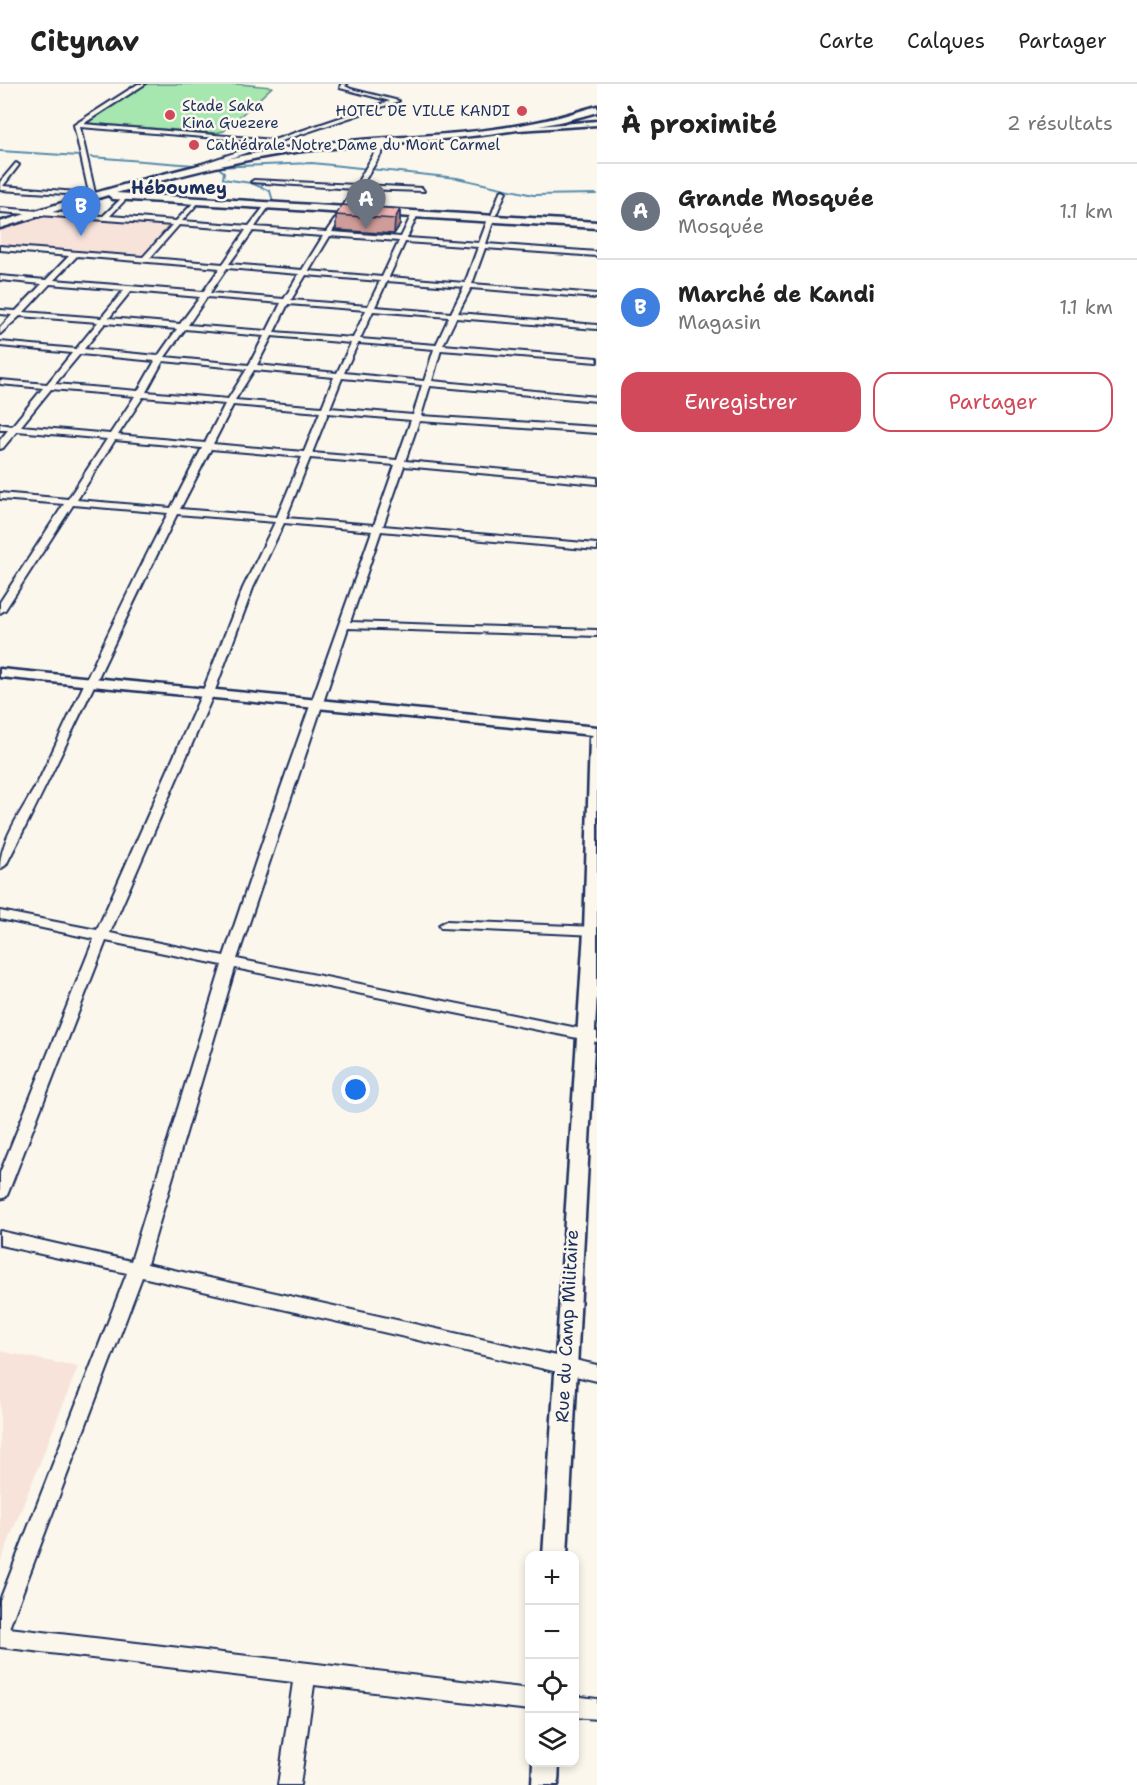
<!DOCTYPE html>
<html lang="fr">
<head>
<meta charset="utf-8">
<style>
  :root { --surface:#fff; --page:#f2f2f2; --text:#222; --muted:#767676; --line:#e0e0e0; --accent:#d1495b }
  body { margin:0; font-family:"Shantell Sans",sans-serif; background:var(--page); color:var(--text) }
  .controls { position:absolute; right:18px; bottom:18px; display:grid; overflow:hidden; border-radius:12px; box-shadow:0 3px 9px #0003 }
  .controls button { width:54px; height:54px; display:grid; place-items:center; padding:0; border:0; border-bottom:2px solid var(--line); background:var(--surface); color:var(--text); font:30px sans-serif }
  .you { position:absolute; left:356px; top:1006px; width:21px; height:21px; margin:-15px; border:4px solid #fff; border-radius:50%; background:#1a73e8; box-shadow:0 0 0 9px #1a73e833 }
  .badge { display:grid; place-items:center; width:39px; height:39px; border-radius:50%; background:var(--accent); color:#fff; font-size:20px; font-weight:700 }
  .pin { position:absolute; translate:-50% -50px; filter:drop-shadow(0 2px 3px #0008) }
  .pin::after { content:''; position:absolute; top:32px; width:21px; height:18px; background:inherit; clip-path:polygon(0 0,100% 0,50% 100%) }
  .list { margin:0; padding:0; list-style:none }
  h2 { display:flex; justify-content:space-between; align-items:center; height:78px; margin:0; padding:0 24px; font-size:26px }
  h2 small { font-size:20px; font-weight:400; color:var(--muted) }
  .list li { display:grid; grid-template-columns:39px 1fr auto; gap:18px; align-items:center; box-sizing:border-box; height:96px; padding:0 24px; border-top:2px solid var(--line) }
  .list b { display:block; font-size:22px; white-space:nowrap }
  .list p { margin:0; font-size:20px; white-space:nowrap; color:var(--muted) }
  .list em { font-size:20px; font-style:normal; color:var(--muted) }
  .actions { display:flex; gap:12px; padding:18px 24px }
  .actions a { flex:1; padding:14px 0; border:2px solid var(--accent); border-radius:18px; text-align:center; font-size:21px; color:var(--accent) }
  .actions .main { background:var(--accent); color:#fff }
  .icon { flex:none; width:33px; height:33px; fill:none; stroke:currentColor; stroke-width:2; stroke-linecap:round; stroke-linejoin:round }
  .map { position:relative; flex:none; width:597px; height:1701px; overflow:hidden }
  header { display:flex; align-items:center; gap:36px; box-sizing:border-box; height:84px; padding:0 30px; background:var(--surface); border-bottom:2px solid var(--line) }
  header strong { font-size:28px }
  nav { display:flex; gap:33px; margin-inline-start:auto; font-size:21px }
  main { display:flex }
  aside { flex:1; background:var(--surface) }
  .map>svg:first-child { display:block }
  .built { fill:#f8e3db }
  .green { fill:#a6e6af; stroke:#608a86; stroke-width:1.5 }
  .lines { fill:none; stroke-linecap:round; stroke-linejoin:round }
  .stream { stroke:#578bac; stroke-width:2 }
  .minor-casing { stroke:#1b2f5e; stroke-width:4 }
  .tertiary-casing { stroke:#1b2f5e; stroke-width:5 }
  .primary-casing { stroke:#1b2f5e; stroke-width:5 }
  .minor { fill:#fbf7ec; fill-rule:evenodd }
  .tertiary { fill:#fbf7ec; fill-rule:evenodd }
  .primary { fill:#fbf7ec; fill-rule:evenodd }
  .wall { fill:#cf9c99; stroke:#1b2f5e; stroke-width:1.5 }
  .shaded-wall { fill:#a97f7d; stroke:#1b2f5e; stroke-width:1.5 }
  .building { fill:#f1b5b2; stroke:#1b2f5e; stroke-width:1.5 }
  .poi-dot { fill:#d1495b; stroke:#fbf7ec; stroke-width:2 }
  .labels { text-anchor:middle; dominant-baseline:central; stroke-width:5; stroke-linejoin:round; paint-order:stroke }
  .far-poi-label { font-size:15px; fill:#1b2f5e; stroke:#fbf7ec; text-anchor:start }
  .far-quarter-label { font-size:18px; font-weight:bold; fill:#1b2f5e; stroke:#fbf7ec }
  .street-label { font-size:18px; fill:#1b2f5e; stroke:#fbf7ec }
</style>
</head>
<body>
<header>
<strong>Citynav</strong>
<nav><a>Carte</a><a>Calques</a><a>Partager</a></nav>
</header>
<main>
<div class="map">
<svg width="597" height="1701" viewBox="0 0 597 1701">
  <rect width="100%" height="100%" fill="#fbf7ec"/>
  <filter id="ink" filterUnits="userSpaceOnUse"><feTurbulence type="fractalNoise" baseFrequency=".0167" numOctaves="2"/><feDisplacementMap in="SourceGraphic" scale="12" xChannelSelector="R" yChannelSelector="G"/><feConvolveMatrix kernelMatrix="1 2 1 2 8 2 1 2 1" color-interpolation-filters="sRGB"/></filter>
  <g filter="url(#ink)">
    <g class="built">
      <polygon points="36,131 172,141 142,175 0,161 0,143"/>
      <polygon points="0,1267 78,1283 0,1479"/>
    </g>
    <polygon class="green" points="146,0 240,0 272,3 224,47 215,49 86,39"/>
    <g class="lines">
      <g class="stream">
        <polyline points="0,67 79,72"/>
        <polyline points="91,73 194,81"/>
        <polyline points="215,83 312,79 457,94 533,111 597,110"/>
        <polyline points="220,85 224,88 223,95 251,99 270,107 273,117"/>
      </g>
      <defs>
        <g id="minor">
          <polygon points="138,0 145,0 83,40 274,56 390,17 340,4 341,0 347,0 345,2 351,5 399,17 198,85 196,82 267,58 80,43 95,109 99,110 99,112 0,106 0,98 16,79 19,81 3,102 89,109 74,41"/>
          <polygon points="383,54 386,56 386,62 362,101 422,104 424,107 360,105 346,124 343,122 354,105 251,98 254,96 356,101"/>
          <polygon points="503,106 506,108 496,131 491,132 500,108"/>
          <path d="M125,111L127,114L110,132L176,137L197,115L200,117L182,137L249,142L267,119L270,121L255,143L326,148L343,124L346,126L332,148L401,153L412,130L415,128L418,130L407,154L479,159L488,135L491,133L494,135L486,160L597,168V172L485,164L472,200L597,210V214L471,204L458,229L597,241V245L456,234L443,261L597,274V278L441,266L432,297L597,313V317L430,302L421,332L597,343V349L419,337L405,377L597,394V400L404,382L383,442L597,460V466L381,447L350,538L597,546V552L348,544L237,875L597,948V958L235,884L147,1180L597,1281V1297L142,1193L9,1544L530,1605V1626L314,1601L300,1701H278L293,1598L0,1563V1516L127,1189L0,1161V1147L131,1177L222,881L106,857L8,1109L6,1113L0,1115V1089L94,855L0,835V827L97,846L202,609L243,504L275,438L177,430C119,546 66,665 6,781L0,785C0,753 26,722 40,694C82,605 123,516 168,429L73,421L5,526L0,529V518L64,420L0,415V409L68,415L107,355L17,347L3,364L0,365V356L8,346H0V340L12,342L43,304L0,300V296L47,300L72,269L0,262V258L76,265L98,238L20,232L0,250V244L12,231L0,230V226L16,227L42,200L0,196V192L46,196L69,172L0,166V162L143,173L172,141L0,128V124L103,132ZM179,141L246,146L223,180L150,174ZM253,147L323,152L302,186L229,180ZM330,152L399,157L382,193L309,187ZM405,158L478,163L465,199L389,193ZM77,172L220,184L203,208L54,196ZM227,184L299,190L284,215L210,209ZM306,191L380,197L368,222L291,216ZM387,197L464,203L451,229L375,223ZM50,200L124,206L101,234L24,228ZM131,207L200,213L180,240L109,234ZM207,213L281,219L267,247L188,241ZM288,220L366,226L353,254L274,248ZM373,227L449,233L436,261L360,255ZM105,239L177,245L158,272L84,265ZM185,245L264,252L249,281L165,273ZM272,252L351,259L337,289L257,281ZM358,259L434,265L424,297L344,289ZM80,270L155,277L138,307L55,300ZM163,277L247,285L228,315L146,308ZM254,286L334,293L322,323L235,316ZM342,294L422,301L413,331L330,324ZM51,305L135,312L110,350L21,342ZM143,313L225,320L205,359L118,351ZM233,321L320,328L304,368L213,360ZM328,329L411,336L397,376L312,369ZM115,356L202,364L171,424L77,416ZM211,365L302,373L277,433L180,425ZM310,374L395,381L374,441L286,434ZM284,439L372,447L277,715L224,872L110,849L214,609L253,504Z"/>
          <polygon points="446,837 597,843 597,851 441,844 439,841"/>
          <polygon points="574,1612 597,1615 597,1635 574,1633"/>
        </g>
        <g id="tertiary">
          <polygon points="597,37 597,41 518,46 515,44"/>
          <polygon points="0,585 597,643 597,908 567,1472 543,1472 584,847 590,654 593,651 0,593"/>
          <polygon points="533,1678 559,1678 558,1701 532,1701"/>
        </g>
        <path id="primary" d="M597,22V28C501,57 402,56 303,67C240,75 177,92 116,109L597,138V144L113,115L108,111L0,144V138C98,108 198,76 300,62C375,52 452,54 526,40C551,36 573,29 597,22Z"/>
      </defs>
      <use href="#minor" class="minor-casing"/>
      <use href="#tertiary" class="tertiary-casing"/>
      <use href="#primary" class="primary-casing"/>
      <use href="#minor" class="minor"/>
      <use href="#tertiary" class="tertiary"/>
      <use href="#primary" class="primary"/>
    </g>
    <polygon class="wall" points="400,125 400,141 394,150 336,146 336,131"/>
    <polygon class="shaded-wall" points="400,125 400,141 394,150 395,135"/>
    <polygon class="building" points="342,121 400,125 395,135 336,131"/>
  </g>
  <g class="poi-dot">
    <circle cx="522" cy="27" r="6"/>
    <circle cx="170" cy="31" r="6"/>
    <circle cx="194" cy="61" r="6"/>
  </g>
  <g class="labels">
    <g class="far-poi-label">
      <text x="182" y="22">Stade Saka<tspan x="182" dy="17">Kina Guezere</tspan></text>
      <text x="510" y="27" text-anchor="end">HOTEL DE VILLE KANDI</text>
      <text x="206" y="61">Cathédrale Notre Dame du Mont Carmel</text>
    </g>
    <g class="far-quarter-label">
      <text x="179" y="104">Héboumey</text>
    </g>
    <g class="street-label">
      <text transform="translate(567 1242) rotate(-87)">Rue du Camp Militaire</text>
    </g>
  </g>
</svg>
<div class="controls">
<button>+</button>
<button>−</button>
<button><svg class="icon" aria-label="locate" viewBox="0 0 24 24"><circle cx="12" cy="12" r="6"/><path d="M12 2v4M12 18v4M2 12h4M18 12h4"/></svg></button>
<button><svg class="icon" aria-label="layers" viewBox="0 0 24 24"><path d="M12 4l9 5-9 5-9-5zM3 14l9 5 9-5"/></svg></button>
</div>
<div class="you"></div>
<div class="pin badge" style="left:366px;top:145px;background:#6b7280">A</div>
<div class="pin badge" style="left:81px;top:152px;background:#3f7fe0">B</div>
</div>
<aside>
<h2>À proximité<small>2 résultats</small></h2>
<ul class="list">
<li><span class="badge" style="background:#6b7280">A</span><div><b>Grande Mosquée</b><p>Mosquée</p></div><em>1.1 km</em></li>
<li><span class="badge" style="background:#3f7fe0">B</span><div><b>Marché de Kandi</b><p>Magasin</p></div><em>1.1 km</em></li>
</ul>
<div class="actions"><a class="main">Enregistrer</a><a>Partager</a></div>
</aside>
</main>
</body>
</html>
